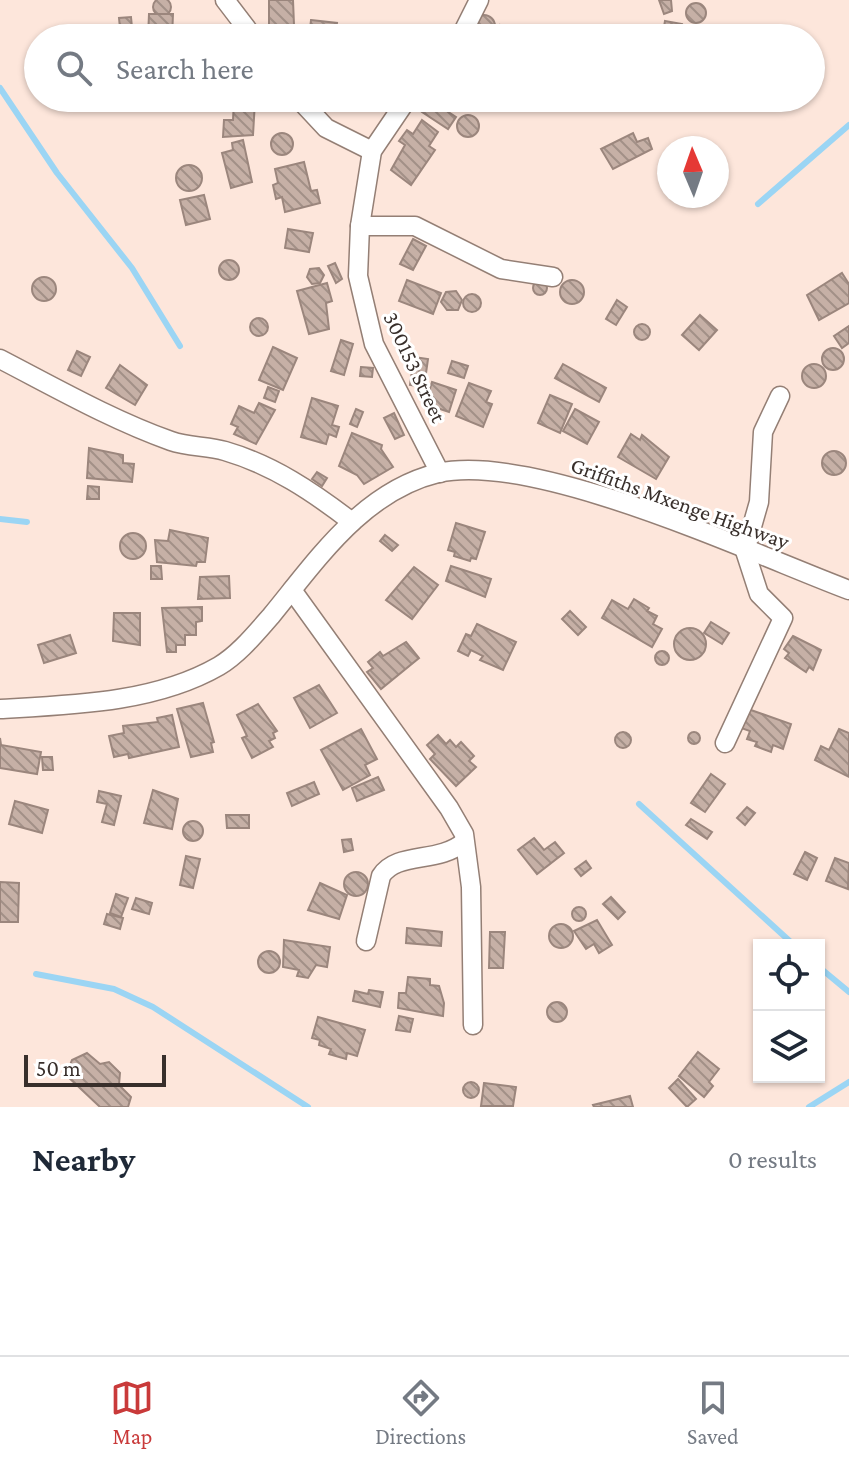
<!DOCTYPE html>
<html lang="en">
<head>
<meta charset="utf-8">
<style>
  :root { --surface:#fff; --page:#f6f6f7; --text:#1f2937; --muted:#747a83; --line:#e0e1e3; --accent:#c93a3a }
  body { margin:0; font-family:"Crimson Pro",serif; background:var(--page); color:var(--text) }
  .controls { position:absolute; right:24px; bottom:24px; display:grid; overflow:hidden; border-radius:0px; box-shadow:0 2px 6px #0004 }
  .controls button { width:72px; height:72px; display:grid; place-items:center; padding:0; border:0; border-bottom:2px solid var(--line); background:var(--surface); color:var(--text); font:40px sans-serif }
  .compass { position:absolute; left:657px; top:136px; width:72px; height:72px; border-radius:50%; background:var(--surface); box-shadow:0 2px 6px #0004; rotate:358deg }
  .scale { position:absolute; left:24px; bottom:20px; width:142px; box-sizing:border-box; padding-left:8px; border:4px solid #382f2b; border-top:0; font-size:22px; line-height:28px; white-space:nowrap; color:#382f2b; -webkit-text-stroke:6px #fff; paint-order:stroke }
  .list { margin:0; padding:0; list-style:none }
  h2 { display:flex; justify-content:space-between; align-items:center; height:104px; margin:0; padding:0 32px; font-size:34px }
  h2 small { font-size:26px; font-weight:400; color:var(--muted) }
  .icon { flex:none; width:44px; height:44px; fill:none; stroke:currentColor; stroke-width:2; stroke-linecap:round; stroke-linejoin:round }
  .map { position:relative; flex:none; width:849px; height:1107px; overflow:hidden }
  .search { position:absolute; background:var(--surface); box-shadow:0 2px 6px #0004; left:24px; right:24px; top:24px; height:88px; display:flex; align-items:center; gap:20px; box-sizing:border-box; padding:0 28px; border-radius:44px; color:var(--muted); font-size:30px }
  .sheet { height:248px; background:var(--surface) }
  nav { display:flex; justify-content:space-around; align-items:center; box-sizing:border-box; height:112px; border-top:2px solid var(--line); background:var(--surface); font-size:22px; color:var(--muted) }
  nav a { display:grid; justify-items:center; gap:4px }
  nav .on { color:var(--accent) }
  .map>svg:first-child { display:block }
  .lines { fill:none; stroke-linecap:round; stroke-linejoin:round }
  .stream { stroke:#9bd5f4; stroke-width:6 }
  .building { fill:url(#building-back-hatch); stroke:#9b867d; stroke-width:2 }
  .minor-casing { stroke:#947f75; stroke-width:21 }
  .minor { stroke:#fff; stroke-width:18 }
  .labels { text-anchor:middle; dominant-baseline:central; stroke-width:6; stroke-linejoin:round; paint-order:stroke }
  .street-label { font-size:22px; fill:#382f2b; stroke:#fff }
</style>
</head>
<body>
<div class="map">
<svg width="849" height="1107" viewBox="0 0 849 1107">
  <defs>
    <pattern id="building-back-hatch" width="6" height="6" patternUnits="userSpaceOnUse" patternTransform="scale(2)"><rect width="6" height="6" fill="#c6b0a6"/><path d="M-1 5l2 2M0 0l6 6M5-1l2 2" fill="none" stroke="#a29087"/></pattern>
  </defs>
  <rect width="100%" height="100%" fill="#fde6db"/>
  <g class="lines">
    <g class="stream">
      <polyline points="0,88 57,173 132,268 180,346"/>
      <polyline points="758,204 849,125"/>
      <polyline points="0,519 27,522"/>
      <polyline points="639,804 794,945"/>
      <polyline points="819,967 849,992"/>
      <polyline points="36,974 114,989 153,1007 308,1107"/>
      <polyline points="809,1107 849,1082"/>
    </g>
  </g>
  <g class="building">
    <circle cx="162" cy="7" r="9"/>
    <polygon points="269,0 293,0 294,25 269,26"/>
    <polygon points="659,0 671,0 672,11 664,14"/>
    <circle cx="696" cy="13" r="10"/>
    <polygon points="149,14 173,14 172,38 148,38"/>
    <circle cx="484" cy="26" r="11"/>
    <polygon points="131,17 133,38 121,38 119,18"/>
    <polygon points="311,20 337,23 335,38 309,38"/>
    <polygon points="665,21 682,24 681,30 701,35 701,38 662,38"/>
    <polygon points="500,25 520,38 500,38 494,34"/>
    <polygon points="234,100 255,101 253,135 223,137 224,120 233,120"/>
    <polygon points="430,100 456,117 448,129 422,112"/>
    <circle cx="468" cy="126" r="11"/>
    <polygon points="422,120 438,132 429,146 435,150 411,185 391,170 405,145 399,141 407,130 413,134"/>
    <circle cx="282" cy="144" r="11"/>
    <polygon points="633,133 637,142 648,138 652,149 613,169 601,149"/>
    <polygon points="243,140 252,182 231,188 222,153 233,150 232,143"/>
    <polygon points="304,162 311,191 317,190 320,203 285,212 282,197 276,199 273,185 278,183 275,169"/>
    <circle cx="189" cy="178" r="13"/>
    <polygon points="204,195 210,219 186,225 180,200"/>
    <polygon points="288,229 313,233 309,252 285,248"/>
    <polygon points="413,239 426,246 413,270 400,264"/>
    <circle cx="229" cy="270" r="10"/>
    <polygon points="335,263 342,279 336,283 328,266"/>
    <polygon points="319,268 324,275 320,283 312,284 307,277 310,269"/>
    <polygon points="842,273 849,284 849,303 819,320 807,295"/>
    <circle cx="44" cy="289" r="12"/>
    <circle cx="572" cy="292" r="12"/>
    <polygon points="407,280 441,293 433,314 399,301"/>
    <circle cx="540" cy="288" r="7"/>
    <polygon points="327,283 332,301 326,303 329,329 309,334 297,291"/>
    <polygon points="456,291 462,300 458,310 447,310 441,302 446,292"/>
    <circle cx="472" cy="303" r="9"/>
    <polygon points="617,300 627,307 616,325 606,319"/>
    <polygon points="700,315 717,330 699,350 682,335"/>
    <circle cx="259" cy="327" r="9"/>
    <circle cx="642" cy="332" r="8"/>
    <polygon points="849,326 849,343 842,348 834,336"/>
    <polygon points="341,340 353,344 344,375 331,371"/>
    <polygon points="273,347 297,358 283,390 259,380"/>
    <circle cx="833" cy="359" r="11"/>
    <polygon points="77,351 90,357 81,376 68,370"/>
    <polygon points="414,357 428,359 424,387 410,385"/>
    <polygon points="452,361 468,366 464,378 448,373"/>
    <polygon points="563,364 606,388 599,402 555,378"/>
    <circle cx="814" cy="376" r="12"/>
    <polygon points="120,365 147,385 135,405 106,388"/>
    <polygon points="361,367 373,368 372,377 360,376"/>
    <polygon points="432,382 456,390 449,412 425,404"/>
    <polygon points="469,383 491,391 486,402 492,404 483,427 456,416"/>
    <polygon points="268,387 279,391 275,402 264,398"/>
    <polygon points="550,395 572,404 560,433 538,423"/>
    <polygon points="312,398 338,406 332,425 339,427 336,437 329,434 326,444 301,437"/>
    <polygon points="259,403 275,410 256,444 234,434 238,427 231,424 239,406 254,413"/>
    <polygon points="356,409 363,412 357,427 350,424"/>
    <polygon points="575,409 599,422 587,444 563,431"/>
    <polygon points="394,413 404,435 395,439 384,418"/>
    <polygon points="352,433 382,445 381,449 393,467 364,484 357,475 339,466"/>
    <polygon points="631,434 640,440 642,435 669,457 656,479 618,457"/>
    <polygon points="89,448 123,455 123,463 134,464 132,482 87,478"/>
    <circle cx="834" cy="463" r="12"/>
    <polygon points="317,472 327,478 322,486 312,479"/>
    <polygon points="88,486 99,487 99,499 87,499"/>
    <polygon points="456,523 485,532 476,559 471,558 470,561 454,556 455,552 448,550"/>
    <polygon points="170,530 208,538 205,562 197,562 196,566 157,562 155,540 168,541"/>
    <circle cx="133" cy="546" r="13"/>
    <polygon points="385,535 398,545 392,551 380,541"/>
    <polygon points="151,566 161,566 162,579 151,579"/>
    <polygon points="451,566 491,579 485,597 446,581"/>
    <polygon points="414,567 438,585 412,619 386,600"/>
    <polygon points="229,576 230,598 198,599 200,577"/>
    <polygon points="634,599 649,608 647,611 657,616 653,624 662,629 652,647 602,618 612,600 628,609"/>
    <polygon points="202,607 202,621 196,622 196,635 185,635 185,645 176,645 176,652 167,652 162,608"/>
    <polygon points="570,611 586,627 578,635 562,619"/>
    <polygon points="114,613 140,613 140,645 113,641"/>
    <polygon points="711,622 729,633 722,644 704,633"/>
    <polygon points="477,624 516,642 503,670 480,660 483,656 471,650 468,656 458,651 466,634 471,636"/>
    <circle cx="690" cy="644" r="16"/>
    <polygon points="70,635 76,653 44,663 38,645"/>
    <polygon points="793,636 821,650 813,670 809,667 806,672 785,658 789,653 784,649"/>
    <polygon points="406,642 419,658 381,689 367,672 373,668 368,662 380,652 383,656"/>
    <circle cx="662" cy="658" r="7"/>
    <polygon points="319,685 337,713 310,728 294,698"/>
    <polygon points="203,703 214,742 211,743 213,752 191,757 177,709"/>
    <polygon points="258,704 277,731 273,733 275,738 269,741 273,747 252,758 242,738 247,736 237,715"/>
    <polygon points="748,709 791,724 783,749 773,745 771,752 755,746 757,742 747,739 750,731 741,728"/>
    <polygon points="172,715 179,747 129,758 128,754 114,757 109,736 124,733 123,726 158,722 157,718"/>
    <polygon points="361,729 377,759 365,765 370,775 343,790 321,750"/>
    <polygon points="839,729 849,733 849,777 815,760 821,746 829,750"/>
    <circle cx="694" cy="738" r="6"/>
    <circle cx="623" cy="740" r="8"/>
    <polygon points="438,735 446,744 450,740 456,747 461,742 474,756 469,761 476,767 456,786 430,759 435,754 427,745"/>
    <polygon points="0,738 1,745 41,752 37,774 0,768"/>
    <polygon points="42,757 52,757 53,770 43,770"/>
    <polygon points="711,774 725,784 705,812 691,803"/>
    <polygon points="378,777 384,790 357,801 352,788"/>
    <polygon points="314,782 319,794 292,806 287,793"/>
    <polygon points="153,790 178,799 172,829 144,823"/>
    <polygon points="99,791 121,796 114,825 102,822 107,804 97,802"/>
    <polygon points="15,801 48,810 42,833 9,824"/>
    <polygon points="747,807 755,813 745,825 737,818"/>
    <polygon points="226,815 249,815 249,828 227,828"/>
    <polygon points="691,819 712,832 707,839 686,825"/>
    <circle cx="193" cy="831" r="10"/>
    <polygon points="534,838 544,850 555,842 564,853 537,874 518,850"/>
    <polygon points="351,839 353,850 344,852 342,840"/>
    <polygon points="805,852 817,858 807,880 794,874"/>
    <polygon points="186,856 200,859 193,888 180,885"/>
    <polygon points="835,858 849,863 848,889 826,881"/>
    <polygon points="586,861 591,868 581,876 575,869"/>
    <circle cx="356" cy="884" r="12"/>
    <polygon points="0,882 19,883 18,922 0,922"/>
    <polygon points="320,883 347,895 339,919 308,910"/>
    <polygon points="116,894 128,898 121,917 110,913"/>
    <polygon points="611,897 625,912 618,919 603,904"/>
    <polygon points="136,898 152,903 149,914 132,909"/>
    <circle cx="579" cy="914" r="7"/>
    <polygon points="107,914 123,918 120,929 104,924"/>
    <polygon points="597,920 612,945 599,953 594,944 586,949 574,931"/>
    <circle cx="561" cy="936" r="12"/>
    <polygon points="407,928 442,932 441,946 406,943"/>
    <polygon points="490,932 505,932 503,968 489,968"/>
    <polygon points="284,940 330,947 327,967 316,965 308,978 297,976 299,970 283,967"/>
    <circle cx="269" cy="962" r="11"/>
    <polygon points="408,977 430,979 430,985 439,986 444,1003 443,1016 398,1008 399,993 406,993"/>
    <polygon points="369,990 383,992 380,1007 353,1001 355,991 368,994"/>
    <circle cx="557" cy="1012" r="10"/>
    <polygon points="399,1016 413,1019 410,1032 396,1030"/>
    <polygon points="318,1017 365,1030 357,1056 347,1053 346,1059 329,1054 331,1049 319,1045 320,1040 312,1038"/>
    <polygon points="698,1052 719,1069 709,1082 713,1086 704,1097 679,1076"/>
    <polygon points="87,1053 100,1064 109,1062 120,1073 119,1085 131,1097 128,1107 100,1107 66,1075 72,1060"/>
    <polygon points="678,1079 696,1099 687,1107 669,1088"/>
    <circle cx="471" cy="1090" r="8"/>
    <polygon points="484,1083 516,1087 513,1106 481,1106"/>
    <polygon points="630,1096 633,1107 594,1107 593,1105"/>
  </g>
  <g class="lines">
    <defs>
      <g id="minor">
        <polyline points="225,0 254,38"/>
        <polyline points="460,38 479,0"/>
        <polyline points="298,98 326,128 372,151"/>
        <polyline points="408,98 372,151 360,226 358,276 374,344 440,473"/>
        <polyline points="360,226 415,226 501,269 553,277"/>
        <path d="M0,359C56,388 112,420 171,441C188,447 208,446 225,451C273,465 313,492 352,522"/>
        <polyline points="292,590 449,808 464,834 471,887 473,1025"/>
        <path d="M0,709C72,705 155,703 219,666C239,654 255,634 271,616C317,560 363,491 438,473C535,451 753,554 849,590"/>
        <polyline points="725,743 783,618 759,594 745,551 759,502 763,432 780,396"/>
        <path d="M366,941L381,876C397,851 438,864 464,842"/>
      </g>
    </defs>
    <use href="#minor" class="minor-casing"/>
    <use href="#minor" class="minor"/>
  </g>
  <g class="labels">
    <g class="street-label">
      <text transform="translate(415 367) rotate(65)">300153 Street</text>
      <text transform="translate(680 503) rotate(20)">Griffiths Mxenge Highway</text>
    </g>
  </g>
</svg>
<div class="controls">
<button><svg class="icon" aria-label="locate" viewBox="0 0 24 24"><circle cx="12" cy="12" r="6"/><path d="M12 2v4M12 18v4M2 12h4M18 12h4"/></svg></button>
<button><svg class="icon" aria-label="layers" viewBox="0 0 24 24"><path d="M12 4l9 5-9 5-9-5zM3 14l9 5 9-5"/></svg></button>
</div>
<svg class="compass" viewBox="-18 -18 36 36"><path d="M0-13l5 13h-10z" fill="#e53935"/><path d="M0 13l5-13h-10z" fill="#747a83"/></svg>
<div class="scale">50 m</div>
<div class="search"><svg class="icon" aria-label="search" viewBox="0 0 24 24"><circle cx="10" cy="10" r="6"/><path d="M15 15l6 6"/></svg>Search here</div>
</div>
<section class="sheet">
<h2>Nearby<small>0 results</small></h2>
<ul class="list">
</ul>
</section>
<nav>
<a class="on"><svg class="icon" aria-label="map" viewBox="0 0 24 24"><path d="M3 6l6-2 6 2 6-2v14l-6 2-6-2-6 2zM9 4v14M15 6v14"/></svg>Map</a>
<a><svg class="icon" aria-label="directions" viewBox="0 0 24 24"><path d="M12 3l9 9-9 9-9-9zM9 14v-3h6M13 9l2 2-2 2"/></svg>Directions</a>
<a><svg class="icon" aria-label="saved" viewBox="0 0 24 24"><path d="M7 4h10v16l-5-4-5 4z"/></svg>Saved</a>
</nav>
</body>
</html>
